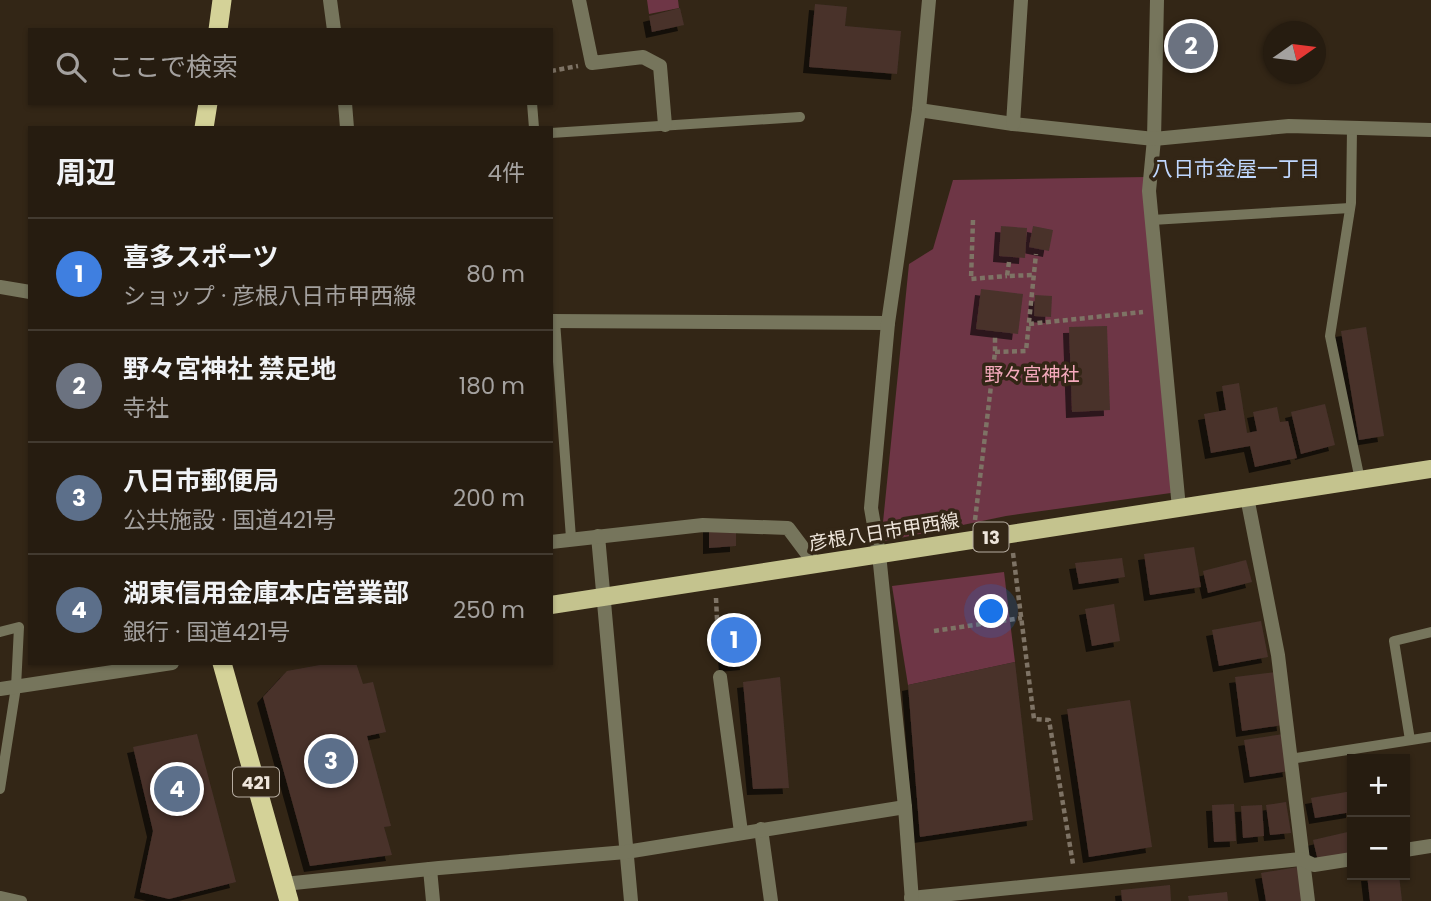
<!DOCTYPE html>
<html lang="ja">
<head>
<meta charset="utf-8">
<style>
  :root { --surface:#261c10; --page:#32291e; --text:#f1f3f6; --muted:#a4a19f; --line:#423a30; --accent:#8eb9fd }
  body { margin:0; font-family:Poppins,"Noto Sans JP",sans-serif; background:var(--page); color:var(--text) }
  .controls { position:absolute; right:21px; bottom:21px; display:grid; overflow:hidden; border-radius:0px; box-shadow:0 2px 5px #0004 }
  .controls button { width:63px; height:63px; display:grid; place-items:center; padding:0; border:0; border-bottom:2px solid var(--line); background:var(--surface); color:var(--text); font:35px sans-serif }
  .compass { position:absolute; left:1263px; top:21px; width:63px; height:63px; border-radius:50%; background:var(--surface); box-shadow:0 2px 5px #0004; rotate:76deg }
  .you { position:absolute; left:992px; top:612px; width:24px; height:24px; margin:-18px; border:5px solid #fff; border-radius:50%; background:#1a73e8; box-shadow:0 0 0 10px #1a73e833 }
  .badge { display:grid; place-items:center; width:46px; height:46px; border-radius:50%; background:var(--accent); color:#fff; font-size:23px; font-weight:700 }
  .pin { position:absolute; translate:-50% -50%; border:4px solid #fff; box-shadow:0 2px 7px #0006 }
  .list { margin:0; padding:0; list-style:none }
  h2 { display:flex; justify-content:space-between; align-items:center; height:91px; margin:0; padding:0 28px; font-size:30px }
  h2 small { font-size:23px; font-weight:400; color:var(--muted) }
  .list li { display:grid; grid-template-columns:46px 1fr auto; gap:21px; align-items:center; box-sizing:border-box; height:112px; padding:0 28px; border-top:2px solid var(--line) }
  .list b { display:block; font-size:26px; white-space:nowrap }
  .list p { margin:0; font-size:23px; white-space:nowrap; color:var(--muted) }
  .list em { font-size:23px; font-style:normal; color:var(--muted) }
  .icon { flex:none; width:38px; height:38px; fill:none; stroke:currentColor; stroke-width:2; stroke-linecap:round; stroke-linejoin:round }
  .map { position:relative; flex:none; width:1431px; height:901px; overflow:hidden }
  .search { position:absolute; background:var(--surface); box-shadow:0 2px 5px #0004; left:28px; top:28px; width:525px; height:77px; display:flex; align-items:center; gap:18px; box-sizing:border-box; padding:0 24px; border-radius:0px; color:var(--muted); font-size:26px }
  .panel { position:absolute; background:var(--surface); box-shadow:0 2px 5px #0004; left:28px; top:126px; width:525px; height:539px; border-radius:0px }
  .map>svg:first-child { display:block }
  .green { fill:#6e3646 }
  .building { fill:#48322c; filter:url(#shadow) }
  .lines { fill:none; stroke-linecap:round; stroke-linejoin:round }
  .path { stroke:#7e7365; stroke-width:4.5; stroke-dasharray:5 3.5; stroke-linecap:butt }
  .service { stroke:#76755c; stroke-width:10 }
  .minor { stroke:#76755c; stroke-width:14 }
  .tertiary { stroke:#76755c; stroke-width:14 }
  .primary { stroke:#c4c38e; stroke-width:18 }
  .trunk { stroke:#d4d298; stroke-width:19 }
  .labels { text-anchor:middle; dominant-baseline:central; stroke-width:7; stroke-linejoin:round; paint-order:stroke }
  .shield { fill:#332616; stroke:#b6aca0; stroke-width:2 }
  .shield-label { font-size:18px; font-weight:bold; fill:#eee5db }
  .park-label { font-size:19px; fill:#f5aabd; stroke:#332616 }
  .street-label { font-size:19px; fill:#eee5db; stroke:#332616 }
  .neighbourhood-label { font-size:21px; fill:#c0d8ff; stroke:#332616 }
</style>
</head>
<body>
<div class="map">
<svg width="1431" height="901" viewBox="0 0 1431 901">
  <defs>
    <filter id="shadow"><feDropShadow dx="-6" dy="6" stdDeviation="0" flood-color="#0009"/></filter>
  </defs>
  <rect width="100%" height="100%" fill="#332616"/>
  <g class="green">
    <polygon points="647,0 678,0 679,8 649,14"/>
    <polygon points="1147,177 1178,492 1006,516 881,542 909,264 933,249 953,180"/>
    <polygon points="1004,572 1015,662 908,685 892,586"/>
  </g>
  <g class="building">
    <polygon points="815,4 847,7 845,26 901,31 897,74 809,67"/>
    <polygon points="680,8 684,25 652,32 649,16"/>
    <polygon points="1001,226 1027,228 1025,258 999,256"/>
    <polygon points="1033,226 1053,230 1049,251 1029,247"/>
    <polygon points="981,289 1023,294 1018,334 976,329"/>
    <polygon points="1035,295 1052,296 1051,317 1034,316"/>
    <polygon points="1107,326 1110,410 1072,412 1069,327"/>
    <polygon points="1366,327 1384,436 1359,440 1341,331"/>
    <polygon points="1239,383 1247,433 1257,431 1253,412 1277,407 1280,422 1288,421 1297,458 1255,467 1250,446 1211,453 1204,414 1226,410 1222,386"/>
    <polygon points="1325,404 1335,445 1301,454 1291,412"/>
    <polygon points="709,525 736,526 736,546 709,548"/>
    <polygon points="1194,547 1201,587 1150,595 1144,554"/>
    <polygon points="1122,558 1125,577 1079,584 1075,563"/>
    <polygon points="1246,560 1252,582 1208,593 1203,571"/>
    <polygon points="1114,604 1120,641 1092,646 1085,609"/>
    <polygon points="742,615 746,664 725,666 721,617"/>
    <polygon points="1261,621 1268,657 1219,666 1212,630"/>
    <polygon points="1015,662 1033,820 920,837 908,685"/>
    <polygon points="331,663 356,663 363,684 373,682 386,732 367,736 391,826 384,827 392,855 310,866 263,697 287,671"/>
    <polygon points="1276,672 1283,725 1242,731 1235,677"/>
    <polygon points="780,677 789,788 753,789 743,682"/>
    <polygon points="1130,700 1152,847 1089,857 1067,709"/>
    <polygon points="197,734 236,882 169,899 140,892 153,831 133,747"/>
    <polygon points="1284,734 1289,771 1250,777 1244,740"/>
    <polygon points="1352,791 1352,812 1315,818 1311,798"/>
    <polygon points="1286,802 1291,833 1270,835 1266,805"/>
    <polygon points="1234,804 1236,841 1214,842 1212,805"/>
    <polygon points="1262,805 1264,836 1243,838 1241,806"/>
    <polygon points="1352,831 1352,853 1318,861 1313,840"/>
    <polygon points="1298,867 1304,901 1266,901 1261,873"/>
    <polygon points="1367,875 1399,875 1402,901 1370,901"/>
    <polygon points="1170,885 1171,901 1122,901 1121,890"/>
    <polygon points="1227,892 1228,901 1189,901 1188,896"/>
  </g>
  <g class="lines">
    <g class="path">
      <polyline points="551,71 578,66"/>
      <polyline points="973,220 971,279 1007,276"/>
      <polyline points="1009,262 1007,276 1034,275"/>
      <polyline points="1029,324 1143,312"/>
      <polyline points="995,352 1026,351 1036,254"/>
      <polyline points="975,520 995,352 995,335"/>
      <polyline points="1013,553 1034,719 1049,720 1073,864"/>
      <polyline points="716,598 719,660"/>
      <polyline points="934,631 1022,618"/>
    </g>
    <g class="service">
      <polyline points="532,103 534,128"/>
      <polyline points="1352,129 1351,203 1330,336 1360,480"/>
      <polyline points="551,133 800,117"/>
      <polyline points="1152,220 1350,208"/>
      <polyline points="555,321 571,538"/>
      <polyline points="0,632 19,627 16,687 0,789"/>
      <polyline points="1410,740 1394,641 1431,632"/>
      <polyline points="1290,759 1431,737"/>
      <polyline points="0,896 22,901"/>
    </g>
    <g class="minor">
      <polyline points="330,0 334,30"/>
      <polyline points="579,0 592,63 643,57 660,66 665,125"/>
      <polyline points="1157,0 1154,139 1149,191 1179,508"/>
      <polyline points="345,103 347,128"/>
      <polyline points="919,110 1013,124 1154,139 1289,126 1431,130"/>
      <polyline points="1013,124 1021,0"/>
      <polyline points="0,287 30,292"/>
      <polyline points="551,321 888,323"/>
      <polyline points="1247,497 1278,655 1308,901"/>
      <polyline points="598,536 631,901"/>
      <polyline points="551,542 703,525 788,528 815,564"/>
      <polyline points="720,677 741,832"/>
      <polyline points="761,829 771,901"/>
      <polyline points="1405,850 1431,846"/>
      <polyline points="430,869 433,901"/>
      <polyline points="284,884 439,868 626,852 905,807"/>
      <polyline points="911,898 1301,859 1314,865 1352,859"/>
      <polyline points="912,901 905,807 879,554 871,508 888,323 919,110 929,0"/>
    </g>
    <polyline class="tertiary" points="0,689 172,663"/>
    <polyline class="primary" points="551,605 1431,469"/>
    <g class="trunk">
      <polyline points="218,30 222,0"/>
      <polyline points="204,128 208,103"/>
      <polyline points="222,663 289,901"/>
    </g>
  </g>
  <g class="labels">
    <g class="shield">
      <rect x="973.5" y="522.5" width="35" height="29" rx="5"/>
      <rect x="233" y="767.5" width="46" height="29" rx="5"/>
    </g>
    <g class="shield-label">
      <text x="991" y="537">13</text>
      <text x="256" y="782">421</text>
    </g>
    <g class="park-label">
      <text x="1032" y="374">野々宮神社</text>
    </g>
    <g class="street-label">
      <text transform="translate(884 532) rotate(-9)">彦根八日市甲西線</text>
    </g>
    <g class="neighbourhood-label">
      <text x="1236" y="168">八日市金屋一丁目</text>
    </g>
  </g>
</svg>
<div class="controls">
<button>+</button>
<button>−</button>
</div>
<svg class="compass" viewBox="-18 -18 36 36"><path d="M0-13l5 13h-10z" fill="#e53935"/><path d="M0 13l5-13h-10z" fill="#a4a19f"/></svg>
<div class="you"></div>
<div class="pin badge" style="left:734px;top:640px;background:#3f7fe0">1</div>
<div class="pin badge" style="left:1191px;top:46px;background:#6b7280">2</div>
<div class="pin badge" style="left:331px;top:761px;background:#5c6f8a">3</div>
<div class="pin badge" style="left:177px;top:789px;background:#5c6f8a">4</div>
<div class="search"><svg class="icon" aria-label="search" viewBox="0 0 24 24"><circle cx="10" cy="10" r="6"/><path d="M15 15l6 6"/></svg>ここで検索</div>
<section class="panel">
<h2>周辺<small>4件</small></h2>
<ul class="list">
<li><span class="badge" style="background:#3f7fe0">1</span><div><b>喜多スポーツ</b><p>ショップ · 彦根八日市甲西線</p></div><em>80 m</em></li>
<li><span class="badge" style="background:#6b7280">2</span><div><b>野々宮神社 禁足地</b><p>寺社</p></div><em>180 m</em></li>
<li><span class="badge" style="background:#5c6f8a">3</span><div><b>八日市郵便局</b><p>公共施設 · 国道421号</p></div><em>200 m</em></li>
<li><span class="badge" style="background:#5c6f8a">4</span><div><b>湖東信用金庫本店営業部</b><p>銀行 · 国道421号</p></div><em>250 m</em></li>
</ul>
</section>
</div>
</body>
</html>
